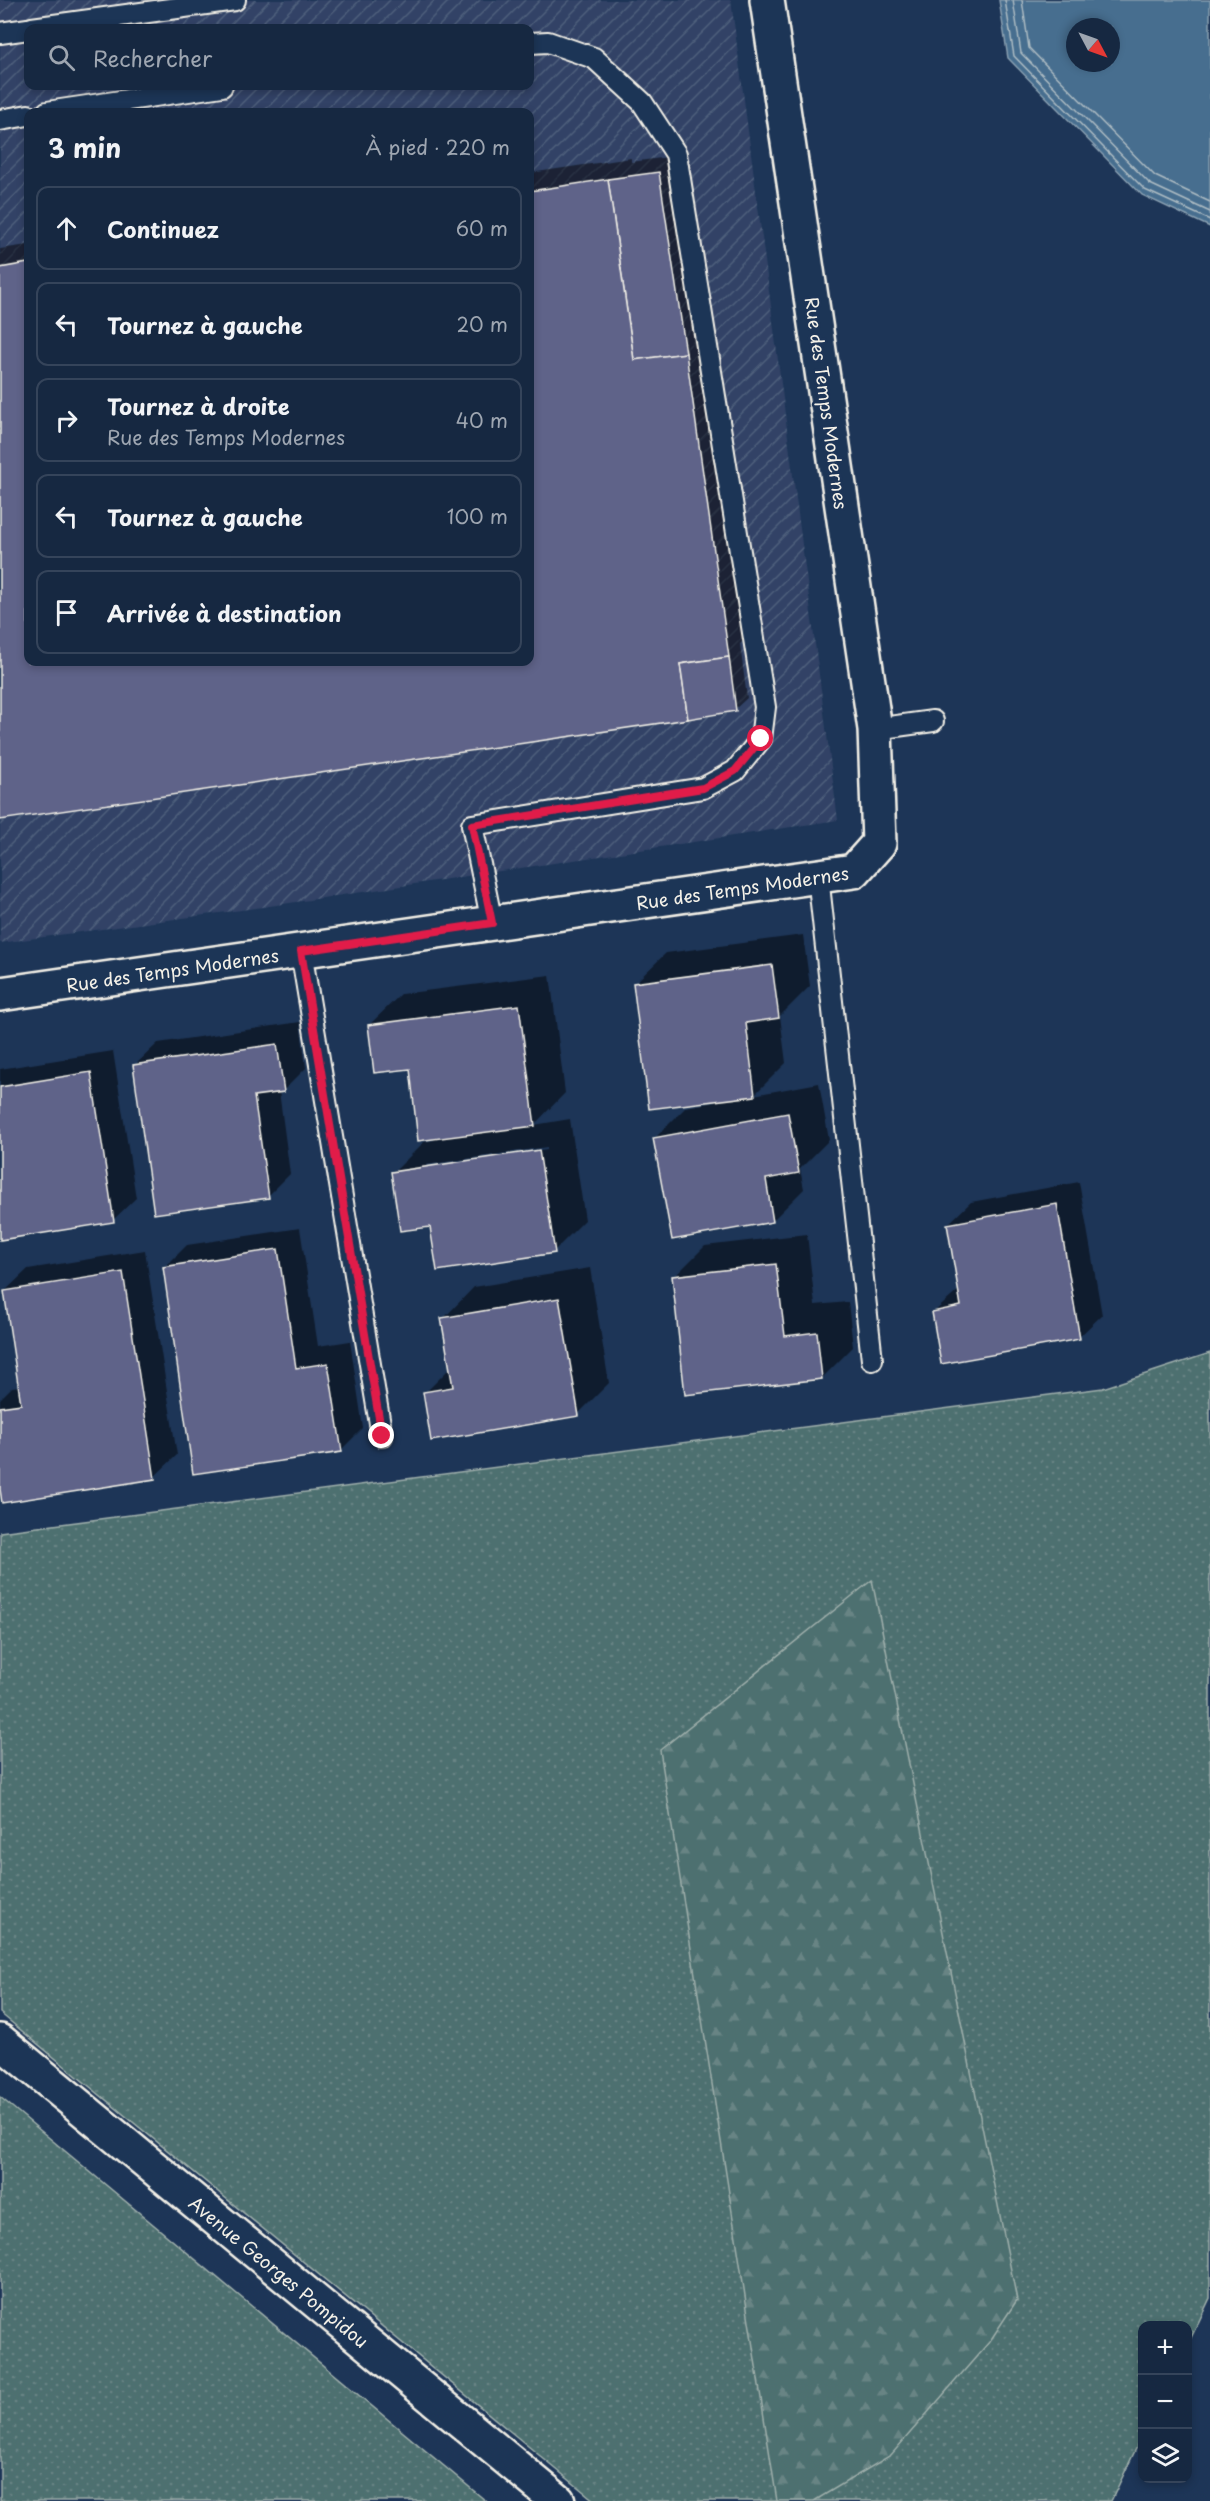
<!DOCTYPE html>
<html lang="fr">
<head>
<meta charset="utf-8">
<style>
  :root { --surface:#162841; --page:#1f3048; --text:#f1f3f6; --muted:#9ea6b1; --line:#35445a }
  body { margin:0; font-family:"Playpen Sans",sans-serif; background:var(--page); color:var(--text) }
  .controls { position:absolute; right:18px; bottom:18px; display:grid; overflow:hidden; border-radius:12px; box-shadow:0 3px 9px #0003 }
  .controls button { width:54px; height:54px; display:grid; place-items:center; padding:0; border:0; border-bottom:2px solid var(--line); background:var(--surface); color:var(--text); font:30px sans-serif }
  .compass { position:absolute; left:1066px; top:18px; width:54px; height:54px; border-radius:50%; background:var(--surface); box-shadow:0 3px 9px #0003; rotate:131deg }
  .stop { position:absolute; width:18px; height:18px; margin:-14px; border:4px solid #e11d48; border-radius:50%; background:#fff }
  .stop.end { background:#e11d48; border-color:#fff; box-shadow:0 2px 6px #0008 }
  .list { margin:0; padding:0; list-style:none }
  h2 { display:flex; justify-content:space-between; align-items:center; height:78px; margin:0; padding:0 24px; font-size:26px }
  h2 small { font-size:20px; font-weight:400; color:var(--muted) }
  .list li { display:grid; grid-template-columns:39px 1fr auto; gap:18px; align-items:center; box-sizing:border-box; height:84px; margin:0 12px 12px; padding:0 12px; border:2px solid var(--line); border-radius:12px }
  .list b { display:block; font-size:22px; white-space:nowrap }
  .list p { margin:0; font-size:20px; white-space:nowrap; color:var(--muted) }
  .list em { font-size:20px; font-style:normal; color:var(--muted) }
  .icon { flex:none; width:33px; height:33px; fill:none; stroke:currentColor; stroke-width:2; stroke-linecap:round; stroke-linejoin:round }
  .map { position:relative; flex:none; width:1210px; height:2501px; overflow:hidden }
  .search { position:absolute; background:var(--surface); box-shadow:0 3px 9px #0003; left:24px; top:24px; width:510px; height:66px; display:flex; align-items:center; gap:15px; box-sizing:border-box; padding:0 21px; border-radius:12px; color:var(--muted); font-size:22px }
  .panel { position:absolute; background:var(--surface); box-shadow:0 3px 9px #0003; left:24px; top:108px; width:510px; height:558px; border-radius:12px }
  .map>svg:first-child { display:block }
  .industrial { fill:url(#industrial-furrows); fill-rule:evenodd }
  .grass { fill:url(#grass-dots); stroke:#a0b0ac; stroke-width:1.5 }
  .forest { fill:url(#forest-firs); stroke:#a0b0ac; stroke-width:1.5 }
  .water { fill:#476e8f; stroke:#8ca2b3; stroke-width:1.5; fill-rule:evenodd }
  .shadow { fill:#0007; fill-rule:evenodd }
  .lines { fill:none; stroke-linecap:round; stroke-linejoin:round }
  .shore { stroke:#afbdc4; stroke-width:1.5 }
  .building { fill:#5f6489; stroke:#f4f1e8; stroke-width:1.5 }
  .service-casing { stroke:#f4f1e8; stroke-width:24 }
  .minor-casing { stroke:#f4f1e8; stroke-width:38 }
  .secondary-casing { stroke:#f4f1e8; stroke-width:38 }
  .service { stroke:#1d3557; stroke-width:20 }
  .minor { stroke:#1d3557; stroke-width:33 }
  .secondary { stroke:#1d3557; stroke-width:33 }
  .route { stroke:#e11d48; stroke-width:8 }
  .labels { text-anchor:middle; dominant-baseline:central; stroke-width:5; stroke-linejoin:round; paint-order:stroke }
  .street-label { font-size:18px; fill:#f4f1e8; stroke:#1d3557 }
</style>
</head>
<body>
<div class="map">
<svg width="1210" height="2501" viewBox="0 0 1210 2501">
  <defs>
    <pattern id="industrial-furrows" width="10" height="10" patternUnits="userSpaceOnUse" patternTransform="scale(1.5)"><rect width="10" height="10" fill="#314366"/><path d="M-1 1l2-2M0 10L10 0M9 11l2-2" fill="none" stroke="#4f5f7c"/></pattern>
    <pattern id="grass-dots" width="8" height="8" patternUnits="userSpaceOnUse" patternTransform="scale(1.5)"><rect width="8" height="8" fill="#4d6f70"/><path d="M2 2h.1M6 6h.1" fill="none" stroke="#678484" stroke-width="1.8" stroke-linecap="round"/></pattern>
    <pattern id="forest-firs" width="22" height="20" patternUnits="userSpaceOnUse" patternTransform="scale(1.5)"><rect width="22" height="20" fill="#4d6f70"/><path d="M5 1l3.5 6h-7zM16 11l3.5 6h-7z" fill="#678484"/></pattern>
  </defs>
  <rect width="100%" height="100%" fill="#1d3557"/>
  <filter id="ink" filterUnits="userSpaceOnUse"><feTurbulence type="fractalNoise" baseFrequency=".0167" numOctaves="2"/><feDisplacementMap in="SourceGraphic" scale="12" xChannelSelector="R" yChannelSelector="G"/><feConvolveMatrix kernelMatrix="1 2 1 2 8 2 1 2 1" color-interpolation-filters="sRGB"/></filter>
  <g filter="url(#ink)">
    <path class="industrial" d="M0,0H731L838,820L263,907L0,943ZM28,28H530V86H28ZM28,112H530V662H28Z"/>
    <g class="grass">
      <polygon points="1210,1353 1210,2298 1188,2344 1188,2326 1142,2326 1142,2436 1111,2501 595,2501 0,2013 0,1532 1103,1388"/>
      <polygon points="0,2097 486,2501 0,2501"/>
    </g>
    <polygon class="forest" points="872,1580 1017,2300 990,2341 891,2455 814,2501 777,2501 660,1750"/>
    <path class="water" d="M999,0H1210V227L1142,195L1008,58ZM1075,27H1111V63H1075Z"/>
    <g class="shadow">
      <polygon points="676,156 751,633 740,644 747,698 735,709 0,819 0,249 28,245 28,662 530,662 530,173 631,158 631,162"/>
      <polygon points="803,935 810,986 780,1016 786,1063 754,1095 819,1083 829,1140 800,1169 804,1189 772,1221 655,1138 686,1107 716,1102 634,984 666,953"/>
      <path d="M550,975L565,1093L534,1125L570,1119L585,1220L554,1251L432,1225L393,1173L424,1142L434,1140V1137L411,1067L369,1025L401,994ZM547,1147V1150L426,1169V1165Z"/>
      <polygon points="300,1022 306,1068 284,1090 279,1091 290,1174 268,1196 135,1065 158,1043"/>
      <polygon points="113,1051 136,1198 113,1220 0,1238 0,1069"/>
      <polygon points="1079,1182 1102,1315 1079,1337 934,1312 960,1289 948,1224 971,1202"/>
      <polygon points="300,1228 318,1346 350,1341 363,1428 341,1450 164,1268 187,1245"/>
      <polygon points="807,1234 815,1305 848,1302 853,1347 822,1378 674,1277 705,1246"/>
      <polygon points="145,1250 177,1455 154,1477 0,1479 0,1399 12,1387 20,1386 5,1291 28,1269"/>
      <polygon points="590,1268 609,1383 578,1414 425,1393 451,1367 443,1319 474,1287"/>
    </g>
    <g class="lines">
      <g class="shore">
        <polyline points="1005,0 1014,56 1145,190 1210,220"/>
        <polyline points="1013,0 1021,53 1150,184 1210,212"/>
        <polyline points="1022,0 1029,48 1155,176 1210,202"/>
      </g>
    </g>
    <g class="building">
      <polygon points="659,172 686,353 634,360 608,179"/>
      <polygon points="608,179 634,360 686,353 729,657 680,664 688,719 0,820 0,268 28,263 28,662 530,662 530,191"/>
      <polygon points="729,657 736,711 688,719 680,664"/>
      <polygon points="772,965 779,1018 746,1023 755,1096 649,1109 633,983"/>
      <polygon points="519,1005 535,1126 418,1141 410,1069 374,1073 368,1025"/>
      <polygon points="277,1044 284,1092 254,1096 269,1198 154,1214 133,1065"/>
      <polygon points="91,1072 114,1222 0,1240 0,1087"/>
      <polygon points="788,1113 799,1173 766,1179 773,1222 672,1240 653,1138"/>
      <polygon points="539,1150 555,1253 437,1271 430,1227 400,1231 391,1172"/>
      <polygon points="1057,1204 1080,1339 941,1364 932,1312 961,1306 947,1224"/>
      <polygon points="278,1249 296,1368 328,1363 342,1452 193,1474 163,1267"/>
      <polygon points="776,1264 785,1336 817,1332 822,1379 685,1395 672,1276"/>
      <polygon points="123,1272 155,1479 2,1503 0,1489 0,1407 21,1404 4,1291"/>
      <polygon points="559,1298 579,1416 431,1441 423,1392 453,1387 441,1318"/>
    </g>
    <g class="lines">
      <defs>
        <g id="service">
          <polyline points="32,28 235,0"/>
          <polyline points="0,33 28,29"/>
          <polyline points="47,112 222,86"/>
          <polyline points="0,120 28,115"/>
          <polyline points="875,729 933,721"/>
          <polyline points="818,876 872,1360"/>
          <polyline points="492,923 472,825 703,788 735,771 761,739 765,707 676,154 642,102 594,58 548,42 530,43"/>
          <polyline points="301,951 382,1436"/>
        </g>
        <g id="minor">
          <path id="s1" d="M0,994L854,871L879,843L875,729L767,0"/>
        </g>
        <g id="secondary">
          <path id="s2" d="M0,2041L558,2501"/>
        </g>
      </defs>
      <use href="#service" class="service-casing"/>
      <use href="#minor" class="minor-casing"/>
      <use href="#secondary" class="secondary-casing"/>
      <use href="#service" class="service"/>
      <use href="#minor" class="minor"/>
      <use href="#secondary" class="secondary"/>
    </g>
  </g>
  <g class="lines" filter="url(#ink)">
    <polyline class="route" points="382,1436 301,951 492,923 472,825 703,788 735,771 761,739"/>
  </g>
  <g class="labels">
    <g class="street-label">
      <text transform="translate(827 403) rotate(82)">Rue des Temps Modernes</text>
      <text stroke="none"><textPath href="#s1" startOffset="750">Rue des Temps Modernes</textPath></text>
      <text stroke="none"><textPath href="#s1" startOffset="174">Rue des Temps Modernes</textPath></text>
      <text stroke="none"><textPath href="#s2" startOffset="362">Avenue Georges Pompidou</textPath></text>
    </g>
  </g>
</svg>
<div class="controls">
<button>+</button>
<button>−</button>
<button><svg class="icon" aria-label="layers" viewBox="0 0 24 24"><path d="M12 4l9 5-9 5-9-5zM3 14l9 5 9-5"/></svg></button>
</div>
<svg class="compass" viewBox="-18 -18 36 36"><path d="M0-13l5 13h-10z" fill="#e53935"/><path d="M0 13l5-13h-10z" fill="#9ea6b1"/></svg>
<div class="stop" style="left:761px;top:739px"></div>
<div class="stop end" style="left:382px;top:1436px"></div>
<div class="search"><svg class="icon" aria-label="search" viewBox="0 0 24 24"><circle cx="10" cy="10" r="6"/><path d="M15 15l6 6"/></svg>Rechercher</div>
<section class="panel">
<h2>3 min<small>À pied · 220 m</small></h2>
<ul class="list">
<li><svg class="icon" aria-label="ahead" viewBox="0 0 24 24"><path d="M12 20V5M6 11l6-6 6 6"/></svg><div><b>Continuez</b></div><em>60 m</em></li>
<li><svg class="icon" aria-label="left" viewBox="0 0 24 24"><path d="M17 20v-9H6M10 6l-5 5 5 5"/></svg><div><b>Tournez à gauche</b></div><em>20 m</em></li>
<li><svg class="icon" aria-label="right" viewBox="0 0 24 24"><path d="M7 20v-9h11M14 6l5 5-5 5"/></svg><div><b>Tournez à droite</b><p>Rue des Temps Modernes</p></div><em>40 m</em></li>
<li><svg class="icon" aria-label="left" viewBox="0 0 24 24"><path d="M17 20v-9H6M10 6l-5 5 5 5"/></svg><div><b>Tournez à gauche</b></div><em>100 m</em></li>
<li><svg class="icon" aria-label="arrive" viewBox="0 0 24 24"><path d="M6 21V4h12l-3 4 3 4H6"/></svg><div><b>Arrivée à destination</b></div></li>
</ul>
</section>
</div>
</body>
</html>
